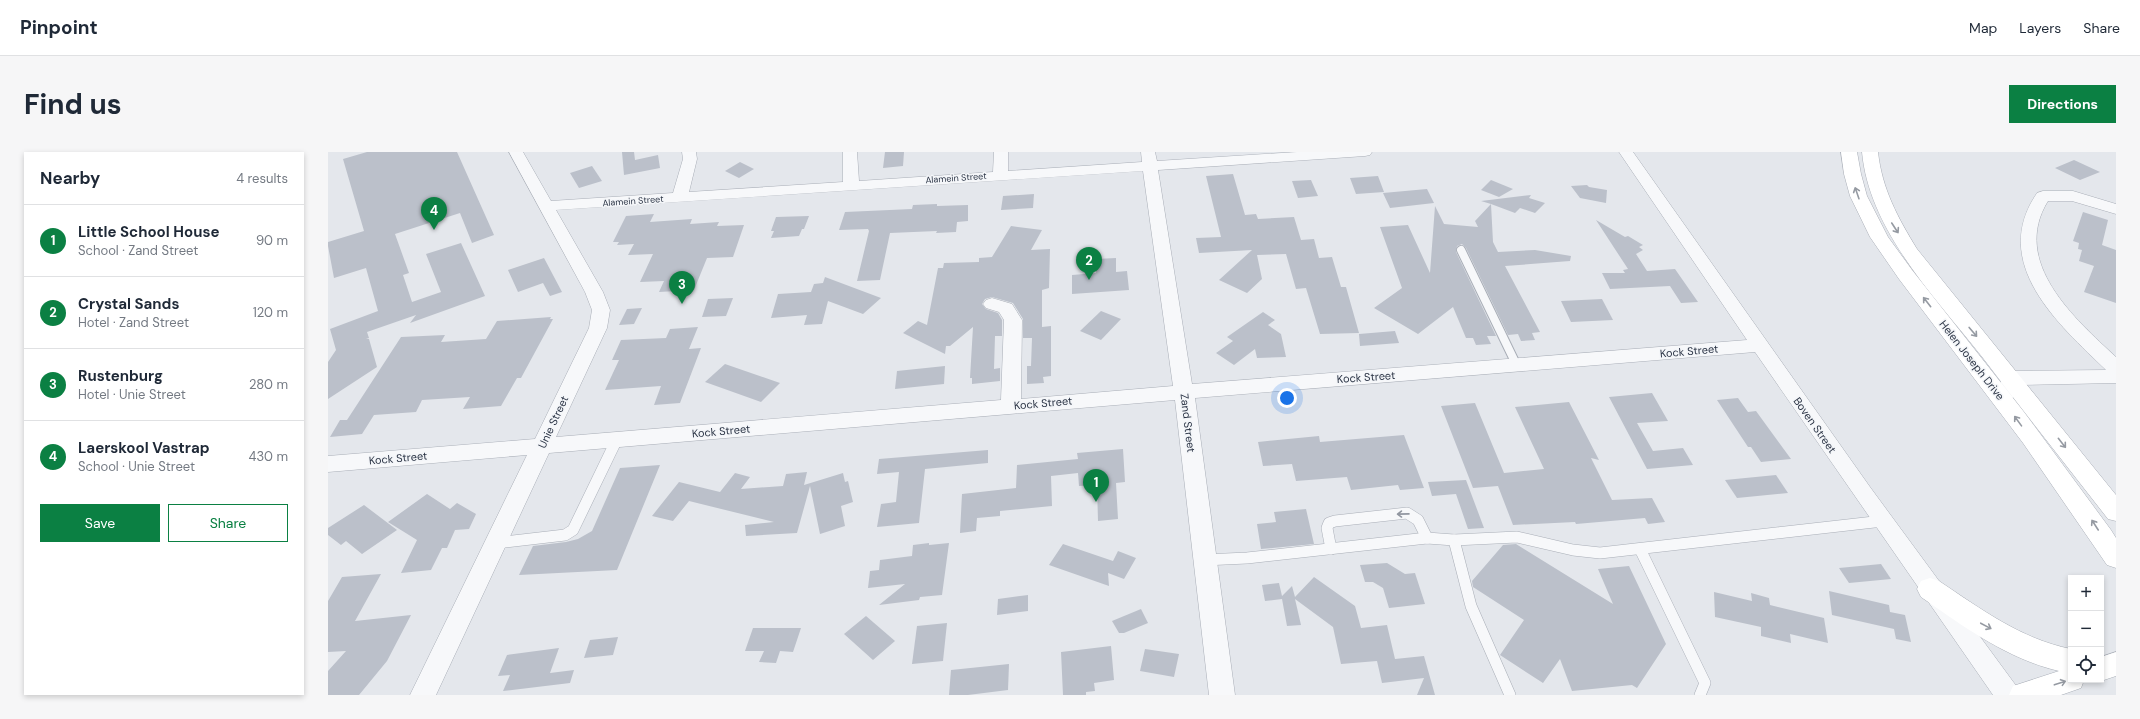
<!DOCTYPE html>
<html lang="en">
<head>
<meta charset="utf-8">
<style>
  :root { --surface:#fff; --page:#f6f6f7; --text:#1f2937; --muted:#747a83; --line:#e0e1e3; --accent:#0b8043 }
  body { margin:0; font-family:"DM Sans",sans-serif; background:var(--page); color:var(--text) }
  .controls { position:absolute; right:12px; bottom:12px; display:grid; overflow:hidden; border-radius:0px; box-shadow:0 2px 6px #0003 }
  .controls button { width:36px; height:36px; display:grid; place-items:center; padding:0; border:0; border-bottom:1px solid var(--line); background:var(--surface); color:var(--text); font:20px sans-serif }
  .you { position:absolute; left:959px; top:246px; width:14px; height:14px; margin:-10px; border:3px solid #fff; border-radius:50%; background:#1a73e8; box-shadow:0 0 0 6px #1a73e833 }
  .badge { display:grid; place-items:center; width:26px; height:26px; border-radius:50%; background:var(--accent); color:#fff; font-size:13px; font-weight:700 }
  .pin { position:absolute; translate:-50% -33px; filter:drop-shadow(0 1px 2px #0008) }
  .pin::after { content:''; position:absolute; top:21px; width:14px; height:12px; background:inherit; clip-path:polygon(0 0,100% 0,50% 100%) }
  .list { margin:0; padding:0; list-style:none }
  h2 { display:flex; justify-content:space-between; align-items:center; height:52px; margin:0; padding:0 16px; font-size:17px }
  h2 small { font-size:13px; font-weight:400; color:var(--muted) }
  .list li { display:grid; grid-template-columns:26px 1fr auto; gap:12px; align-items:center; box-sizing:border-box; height:72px; padding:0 16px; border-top:1px solid var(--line) }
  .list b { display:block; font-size:15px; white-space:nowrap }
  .list p { margin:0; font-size:13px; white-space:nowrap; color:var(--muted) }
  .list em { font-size:13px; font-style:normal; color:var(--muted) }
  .actions { display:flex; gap:8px; padding:12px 16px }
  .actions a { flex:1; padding:9px 0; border:1px solid var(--accent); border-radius:0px; text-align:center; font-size:14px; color:var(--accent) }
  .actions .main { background:var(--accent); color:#fff }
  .icon { flex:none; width:22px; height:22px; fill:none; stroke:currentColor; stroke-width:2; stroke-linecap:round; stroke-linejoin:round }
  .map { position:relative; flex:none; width:1788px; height:543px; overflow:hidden; border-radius:0px }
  header { display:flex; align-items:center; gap:24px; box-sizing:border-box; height:56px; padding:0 20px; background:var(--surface); border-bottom:1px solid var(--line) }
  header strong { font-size:19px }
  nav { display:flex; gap:22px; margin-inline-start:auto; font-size:14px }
  .intro { display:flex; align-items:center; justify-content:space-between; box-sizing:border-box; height:96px; padding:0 24px }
  h1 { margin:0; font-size:28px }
  .button { padding:10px 18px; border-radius:0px; background:var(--accent); color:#fff; font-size:14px; font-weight:700 }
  main { display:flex; gap:24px; padding:0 24px }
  aside { flex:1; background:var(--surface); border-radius:0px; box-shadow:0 2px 6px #0003 }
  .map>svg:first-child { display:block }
  .building { fill:#bbc0ca }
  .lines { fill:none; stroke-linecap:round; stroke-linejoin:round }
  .lane-far1-casing { stroke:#a9aeb7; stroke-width:10 }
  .lane-casing { stroke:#a9aeb7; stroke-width:12 }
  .street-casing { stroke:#a9aeb7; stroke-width:1 }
  .secondary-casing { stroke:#a9aeb7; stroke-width:1 }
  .lane-far1 { stroke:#f7f8fa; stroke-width:8 }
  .lane { stroke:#f7f8fa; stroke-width:11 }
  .street { fill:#f7f8fa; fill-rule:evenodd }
  .secondary { fill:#fff; fill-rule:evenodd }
  .oneway { stroke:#959aa2 }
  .oneway2 { stroke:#9196a0 }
  .labels { text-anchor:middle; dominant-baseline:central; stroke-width:3; stroke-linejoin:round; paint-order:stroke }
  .far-street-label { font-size:9px; fill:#2b3445; stroke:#f4f6f9 }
  .street-label { font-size:11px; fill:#2b3445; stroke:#f4f6f9 }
</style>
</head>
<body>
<header>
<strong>Pinpoint</strong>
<nav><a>Map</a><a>Layers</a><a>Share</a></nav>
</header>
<div class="intro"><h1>Find us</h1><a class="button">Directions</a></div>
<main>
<aside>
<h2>Nearby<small>4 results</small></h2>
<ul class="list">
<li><span class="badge">1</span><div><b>Little School House</b><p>School · Zand Street</p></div><em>90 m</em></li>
<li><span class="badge">2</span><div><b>Crystal Sands</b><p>Hotel · Zand Street</p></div><em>120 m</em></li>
<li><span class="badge">3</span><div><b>Rustenburg</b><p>Hotel · Unie Street</p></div><em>280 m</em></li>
<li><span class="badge">4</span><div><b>Laerskool Vastrap</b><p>School · Unie Street</p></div><em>430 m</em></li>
</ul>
<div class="actions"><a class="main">Save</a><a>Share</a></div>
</aside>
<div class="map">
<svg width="1788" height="543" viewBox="0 0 1788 543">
  <rect width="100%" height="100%" fill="#e4e7ec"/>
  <g class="building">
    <polygon points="39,0 129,0 166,83 144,91 132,61 67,82 81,121 75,123 84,150 113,140 98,102 133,91 157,144 82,171 88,163 39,180 41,186 38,187 41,187 49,215 0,247 0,210 8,198 2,177 50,159 38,116 6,126 0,94 0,90 36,79 15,7"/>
    <polygon points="294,0 306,0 307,8 330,3 332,16 296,23"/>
    <polygon points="557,0 576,0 575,14 555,16"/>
    <polygon points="1746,8 1772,20 1752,28 1727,16"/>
    <polygon points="412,10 426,17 411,26 397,19"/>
    <polygon points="264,14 274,29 251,36 242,21"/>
    <polygon points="905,22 917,63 928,62 930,67 966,65 973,88 986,87 991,106 1004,105 1013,135 1018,135 1031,181 992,182 978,136 968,137 958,102 929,103 934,127 919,141 891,128 924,98 871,101 868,86 893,85 878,24"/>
    <polygon points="1050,24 1056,40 1028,42 1022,26"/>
    <polygon points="983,28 990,44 970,46 964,29"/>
    <polygon points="1163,28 1185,37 1171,45 1153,38"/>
    <polygon points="1259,33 1261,35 1279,38 1278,51 1252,46 1243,34"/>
    <polygon points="1099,37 1106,51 1062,56 1055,41"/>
    <polygon points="706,42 705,56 673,58 675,44"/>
    <polygon points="1203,43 1201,46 1217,51 1207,61 1192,56 1187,61 1163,52 1165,90 1170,100 1207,98 1243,104 1242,109 1177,114 1212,180 1204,181 1207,188 1193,189 1190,182 1180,183 1138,96 1134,92 1129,94 1128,100 1168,184 1159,184 1163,192 1148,193 1145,186 1138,186 1125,155 1090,182 1046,156 1074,136 1052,75 1080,73 1102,121 1107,54 1116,72 1150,75 1147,69 1163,52 1153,49"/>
    <polygon points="609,52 609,54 640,53 640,69 629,70 628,80 608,81 609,79 562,81 552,128 529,129 541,79 540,77 511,78 517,60 584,57 585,53"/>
    <polygon points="1755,60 1780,68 1774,93 1788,98 1788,151 1756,140 1766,114 1751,109 1754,98 1750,97 1751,91 1745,89"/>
    <polygon points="326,62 322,70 364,67 362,72 391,70 389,74 416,73 405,105 379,106 366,138 331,140 336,129 312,130 325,102 300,103 306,92 289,93 291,90 285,90 298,64"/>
    <polygon points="481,64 476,77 474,77 471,84 443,86 446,79 443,79 448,65"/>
    <polygon points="1268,68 1297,85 1300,84 1315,93 1311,95 1315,98 1308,102 1319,119 1347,117 1370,150 1353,151 1342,134 1282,137 1274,121 1297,121 1295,118 1300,117"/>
    <polygon points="683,74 714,78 703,98 722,97 721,136 714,138 714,175 723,174 723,224 715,225 716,231 699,232 699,214 703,214 704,186 695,186 695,167 685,151 664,145 657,147 654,152 658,157 670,161 674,168 674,184 667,184 666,217 672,216 672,229 644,232 644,226 642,226 645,175 622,194 618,194 617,202 575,181 590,169 599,173 610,116 615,116 616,111 651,110 651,106 664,105"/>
    <polygon points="216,106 234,140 222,144 215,131 190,140 180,118"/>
    <polygon points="788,106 788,120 799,119 801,138 744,142 744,123 768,121 768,107"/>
    <polygon points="497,125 553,146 535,162 500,149 494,172 476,173 479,163 443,166 450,142 483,140 486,132 495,131"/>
    <polygon points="405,146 398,164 374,165 380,147"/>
    <polygon points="1274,147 1285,168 1243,170 1233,149"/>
    <polygon points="314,156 306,172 291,173 299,157"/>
    <polygon points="773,159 793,167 773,188 752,179"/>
    <polygon points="935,160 947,168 940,173 953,182 958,205 929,206 927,197 906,213 888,201 905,189 899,185"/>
    <polygon points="223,165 222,167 225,167 193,226 189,226 173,254 135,257 142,245 94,248 88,260 46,263 34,282 2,285 12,268 19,268 73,185 117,183 113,190 158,187 169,169"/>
    <polygon points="370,175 361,197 373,196 352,251 326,253 333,234 277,238 291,208 284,208 293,188 338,186 342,177"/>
    <polygon points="1067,179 1071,191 1032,194 1031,182"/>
    <polygon points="397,212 452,231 433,250 377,230"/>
    <polygon points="617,214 616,232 567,237 569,219"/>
    <polygon points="1324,241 1340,269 1309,271 1325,299 1355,296 1365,313 1319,317 1281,245"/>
    <polygon points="1410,246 1420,260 1428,259 1463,307 1433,310 1423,295 1420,295 1389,248"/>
    <polygon points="1241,250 1271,308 1263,306 1284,348 1324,346 1337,370 1320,372 1317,366 1248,372 1247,370 1185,373 1170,334 1145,336 1113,254 1147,251 1176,321 1216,317 1187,255"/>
    <polygon points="1076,283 1096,336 1072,338 1070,333 1023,338 1019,325 968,329 964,312 935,314 930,290 991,284 992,290"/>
    <polygon points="795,297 797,330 788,331 790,367 770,369 769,333 751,334 750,321 723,324 724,354 672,359 672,364 649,366 648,379 632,381 634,342 688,336 689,313 750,307 749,301"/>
    <polygon points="660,298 660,311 597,317 591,371 549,375 553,352 568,350 571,320 549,322 551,307"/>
    <polygon points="332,313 289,418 191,423 205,394 238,390 250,387 264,379 292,316"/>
    <polygon points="479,320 476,333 515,321 517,330 520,329 525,350 513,354 517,374 492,382 482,334 469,381 418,384 417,373 446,370 361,349 345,369 324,364 351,330 392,340 407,321 422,325 413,337 455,334 458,322"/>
    <polygon points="1448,323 1460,341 1409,346 1397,328"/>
    <polygon points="1138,328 1156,376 1140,377 1128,342 1104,344 1100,330"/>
    <polygon points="99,342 122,357 129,351 148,362 141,377 127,378 119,396 114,396 103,418 73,421 89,388 60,370"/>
    <polygon points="36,353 69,378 34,402 18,389 13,393 0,383 0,376"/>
    <polygon points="978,357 986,392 933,397 929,372 948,370 946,360"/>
    <polygon points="601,391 601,393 621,391 614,443 592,445 591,448 551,453 577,432 540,436 542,419 551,418 552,408 584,404 585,393"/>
    <polygon points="735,392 785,409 790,399 808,406 796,427 780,421 781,434 721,413"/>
    <polygon points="1188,392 1285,452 1270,417 1301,414 1338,492 1309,536 1304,533 1244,539 1232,507 1215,531 1172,503 1196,468 1145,435 1144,429 1175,393"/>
    <polygon points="1059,411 1077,422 1087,421 1097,452 1061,456 1055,436 1045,430 1037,430 1032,413"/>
    <polygon points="1553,412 1563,427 1521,431 1511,416"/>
    <polygon points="53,422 27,469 83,463 59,509 31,543 0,543 0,519 18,499 0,500 0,449 14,425"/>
    <polygon points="986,425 1027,454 1033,476 1059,473 1067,507 1096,504 1107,543 1089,543 1096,526 1054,531 1049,509 1013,512 1005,475 967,447 973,473 959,474 954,447 937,449 934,433 951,431 954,444 964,434 967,445"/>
    <polygon points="1501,439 1561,453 1562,460 1577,463 1583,490 1568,487 1566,477 1504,463"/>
    <polygon points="1386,440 1424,449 1423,441 1441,446 1442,453 1496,466 1500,491 1462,482 1463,491 1433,484 1433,475 1387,465"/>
    <polygon points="700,443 700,459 669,463 670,447"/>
    <polygon points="813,457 820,471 796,481 791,481 784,469"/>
    <polygon points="538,464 567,489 545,508 516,482"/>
    <polygon points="619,471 615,509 584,512 589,474"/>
    <polygon points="425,476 473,476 465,500 452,499 448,511 431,510 436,499 417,499"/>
    <polygon points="290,485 285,503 256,506 262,488"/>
    <polygon points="783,494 786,528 766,531 767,539 758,540 758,543 735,543 733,500"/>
    <polygon points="231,496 222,521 246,518 242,531 175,539 182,523 170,524 179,503"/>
    <polygon points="817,497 851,502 846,525 812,519"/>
    <polygon points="681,512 680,538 640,543 621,543 623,518"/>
  </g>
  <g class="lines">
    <defs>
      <polyline id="lane-far1" points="1133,98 1189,214"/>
      <g id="lane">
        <polyline points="1126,388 1143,454 1182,543"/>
        <polyline points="168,391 237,383 245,378 289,287"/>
        <polyline points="1003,397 999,376 1001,371 1007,369 1079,361 1090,368 1099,386"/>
        <polyline points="1312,397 1377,531 1372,543"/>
        <polyline points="876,408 919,406 1099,386 1126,388 1189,385 1245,398 1272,401 1555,369"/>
      </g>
      <g id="street">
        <path d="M181,0H195L223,49L345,41L355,7L354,0H368L369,7L361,40L515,30V0H529L531,29L665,20L666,0H680V19L814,10L813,0H827L829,9L969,0H1044L1042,3L1037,4L830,18L864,232L1419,188L1291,0H1305L1542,335L1689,535L1693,543H1665L1427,200L867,246L907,543H881L847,248L221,301L108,543H82L199,303L0,320V304L207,287L261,176L264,158L257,140ZM815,19L845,234L693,247L694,168L684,152L664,146L658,148L655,152L658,156L671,160L676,168L673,248L228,285L279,176L282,158L275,140L228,58Z"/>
        <path d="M1715,39H1745L1788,52V62L1744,49H1720C1682,110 1747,167 1788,205V231L1691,233L1684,247L1677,249L1670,247L1667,242L1677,221L1684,219L1778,218C1730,172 1661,111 1709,41Z"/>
      </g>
      <g id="secondary">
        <polygon points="1513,0 1529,0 1533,22 1539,44 1560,85 1584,118 1696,260 1783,378 1788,386 1788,416 1779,413 1695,291 1571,127 1542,85 1522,44 1516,22"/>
        <path d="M1534,0H1550C1554,37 1570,66 1589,97L1788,343V369L1780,367C1738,313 1696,260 1655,206C1608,146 1541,79 1534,0Z"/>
        <path d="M1602,426L1611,429C1653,457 1693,487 1743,497V528H1756L1753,536L1733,543H1681L1685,534L1731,519C1679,507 1635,474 1593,445L1589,437L1593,429Z"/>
        <polygon points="1788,500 1788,524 1773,529 1770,528 1773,528 1773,505"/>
      </g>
    </defs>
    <use href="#lane-far1" class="lane-far1-casing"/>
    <use href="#lane" class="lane-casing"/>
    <use href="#street" class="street-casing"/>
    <use href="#secondary" class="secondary-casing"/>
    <use href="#lane-far1" class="lane-far1"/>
    <use href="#lane" class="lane"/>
    <use href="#street" class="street"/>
    <use href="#secondary" class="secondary"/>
  </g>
  <defs><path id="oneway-shaft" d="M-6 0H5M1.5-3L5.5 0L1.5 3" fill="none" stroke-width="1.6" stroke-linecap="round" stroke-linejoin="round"/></defs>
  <g class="oneway">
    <use href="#oneway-shaft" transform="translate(1529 41) rotate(-109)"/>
    <use href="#oneway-shaft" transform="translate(1567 76) rotate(57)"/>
    <use href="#oneway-shaft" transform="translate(1599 150) rotate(-128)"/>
    <use href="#oneway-shaft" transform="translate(1645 180) rotate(50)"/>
    <use href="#oneway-shaft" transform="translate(1690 269) rotate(-126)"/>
    <use href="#oneway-shaft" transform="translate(1734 291) rotate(52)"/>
    <use href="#oneway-shaft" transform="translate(1767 373) rotate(-123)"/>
    <use href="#oneway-shaft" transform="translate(1658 474) rotate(28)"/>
    <use href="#oneway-shaft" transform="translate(1732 531) rotate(-18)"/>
  </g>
  <use class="oneway2" href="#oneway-shaft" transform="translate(1075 362) rotate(179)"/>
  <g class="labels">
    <g class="far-street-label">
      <text transform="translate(628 26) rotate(-4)">Alamein Street</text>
      <text transform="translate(305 49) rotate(-4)">Alamein Street</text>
    </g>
    <g class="street-label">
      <text transform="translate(1361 199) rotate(-5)">Kock Street</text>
      <text transform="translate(1644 208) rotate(52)">Helen Joseph Drive</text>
      <text transform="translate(1038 225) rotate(-4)">Kock Street</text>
      <text transform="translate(715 251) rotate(-5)">Kock Street</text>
      <text transform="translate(225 270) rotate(-65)">Unie Street</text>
      <text transform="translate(860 271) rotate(83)">Zand Street</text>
      <text transform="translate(1487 273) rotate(55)">Boven Street</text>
      <text transform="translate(393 279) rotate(-5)">Kock Street</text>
      <text transform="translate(70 306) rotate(-5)">Kock Street</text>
    </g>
  </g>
</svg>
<div class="controls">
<button>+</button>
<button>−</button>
<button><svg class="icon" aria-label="locate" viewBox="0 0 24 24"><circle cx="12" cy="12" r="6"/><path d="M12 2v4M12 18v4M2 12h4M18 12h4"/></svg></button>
</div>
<div class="you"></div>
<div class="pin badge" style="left:768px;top:350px">1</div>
<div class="pin badge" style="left:761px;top:128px">2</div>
<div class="pin badge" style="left:354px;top:152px">3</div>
<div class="pin badge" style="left:106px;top:78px">4</div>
</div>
</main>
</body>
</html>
